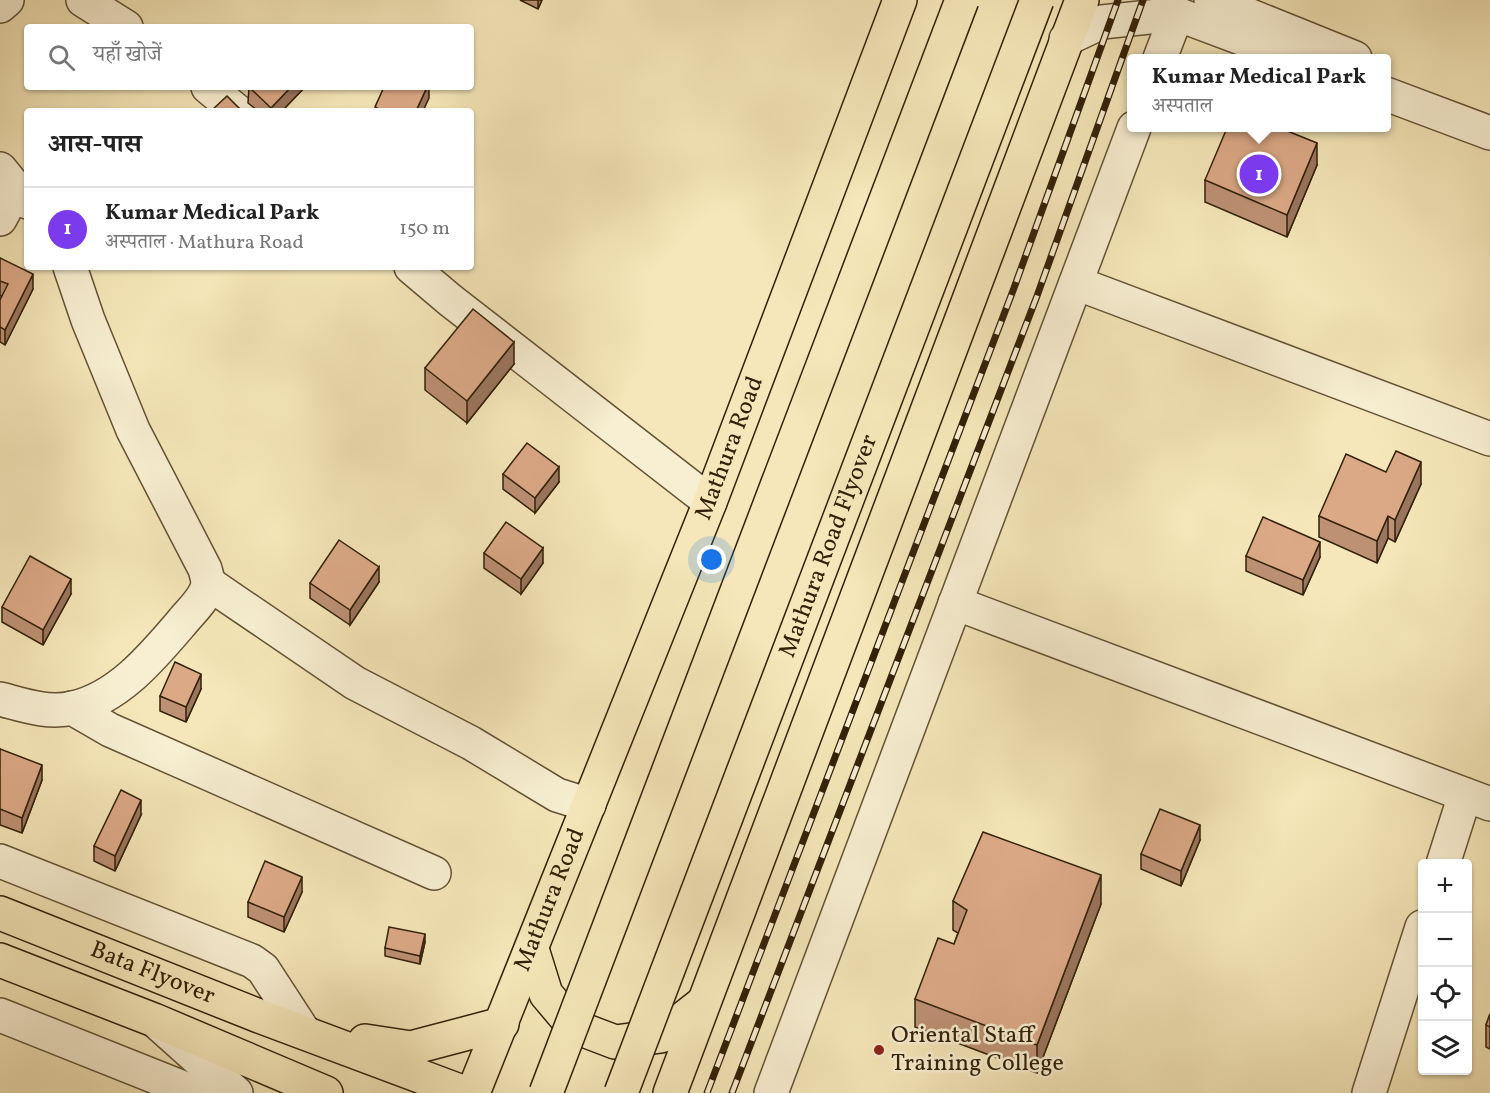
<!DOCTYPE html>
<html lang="hi">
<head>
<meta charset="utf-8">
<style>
  :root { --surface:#fff; --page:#f2f2f2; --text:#222; --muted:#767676; --line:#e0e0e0; --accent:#7c3aed }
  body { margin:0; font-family:Vollkorn,"Noto Serif Devanagari",serif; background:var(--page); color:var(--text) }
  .controls { position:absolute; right:18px; bottom:18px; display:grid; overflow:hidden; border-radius:6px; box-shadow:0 2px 4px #0004 }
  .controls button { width:54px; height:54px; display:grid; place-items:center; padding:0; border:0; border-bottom:2px solid var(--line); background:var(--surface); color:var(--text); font:30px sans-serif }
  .you { position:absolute; left:712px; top:560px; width:21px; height:21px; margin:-15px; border:4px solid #fff; border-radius:50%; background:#1a73e8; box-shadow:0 0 0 9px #1a73e833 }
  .badge { display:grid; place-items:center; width:39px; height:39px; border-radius:50%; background:var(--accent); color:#fff; font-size:20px; font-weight:700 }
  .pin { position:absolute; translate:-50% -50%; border:3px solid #fff; box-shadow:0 2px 6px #0006 }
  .popup { position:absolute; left:1127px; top:54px; width:264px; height:78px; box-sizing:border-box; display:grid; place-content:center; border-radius:6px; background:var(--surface); filter:drop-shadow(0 2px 4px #0005); font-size:20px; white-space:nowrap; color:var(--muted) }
  .popup b { font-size:22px; color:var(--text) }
  .popup::after { content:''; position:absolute; left:50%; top:100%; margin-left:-12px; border:12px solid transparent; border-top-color:var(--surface) }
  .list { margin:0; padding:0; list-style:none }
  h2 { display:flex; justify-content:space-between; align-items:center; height:78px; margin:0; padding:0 24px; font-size:26px }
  h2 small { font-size:20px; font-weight:400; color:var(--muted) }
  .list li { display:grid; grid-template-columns:39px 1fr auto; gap:18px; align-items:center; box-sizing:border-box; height:84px; padding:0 24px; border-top:2px solid var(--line) }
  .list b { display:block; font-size:22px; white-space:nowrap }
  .list p { margin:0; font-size:20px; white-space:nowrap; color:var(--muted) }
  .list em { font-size:20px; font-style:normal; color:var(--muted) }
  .icon { flex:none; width:33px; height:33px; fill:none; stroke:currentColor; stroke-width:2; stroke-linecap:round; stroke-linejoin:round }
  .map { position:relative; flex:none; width:1490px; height:1093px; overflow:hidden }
  .search { position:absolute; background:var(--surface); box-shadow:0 2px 4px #0004; left:24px; top:24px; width:450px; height:66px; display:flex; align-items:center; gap:15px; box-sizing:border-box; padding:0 21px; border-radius:6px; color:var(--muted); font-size:22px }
  .panel { position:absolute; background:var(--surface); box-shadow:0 2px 4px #0004; left:24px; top:108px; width:450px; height:162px; border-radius:6px }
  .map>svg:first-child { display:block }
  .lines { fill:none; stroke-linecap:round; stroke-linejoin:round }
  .minor-casing { stroke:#635234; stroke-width:36 }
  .major-casing { stroke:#322108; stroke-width:36 }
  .minor { stroke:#f8efd2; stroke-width:33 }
  .major { stroke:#f5e7b9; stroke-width:33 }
  .rail-casing { stroke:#322108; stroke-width:7 }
  .rail { stroke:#f8efd2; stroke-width:4.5; stroke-dasharray:14; stroke-linecap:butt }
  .highway-bridge-casing { stroke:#322108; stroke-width:36; stroke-linecap:butt }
  .highway-bridge { stroke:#f5e7b9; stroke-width:33 }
  .wall { fill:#bd9174; stroke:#322108; stroke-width:1.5 }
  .shaded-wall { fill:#9a765e; stroke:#322108; stroke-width:1.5 }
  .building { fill:#dca987; stroke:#322108; stroke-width:1.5 }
  .poi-dot { fill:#8f2418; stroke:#f8efd2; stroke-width:2 }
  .labels { text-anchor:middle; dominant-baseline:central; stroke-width:5; stroke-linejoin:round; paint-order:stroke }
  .street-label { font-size:24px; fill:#322108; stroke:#f8efd2 }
  .poi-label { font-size:24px; fill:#322108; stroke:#f8efd2; text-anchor:start }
</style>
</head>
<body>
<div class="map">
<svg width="1490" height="1093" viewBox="0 0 1490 1093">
  <rect width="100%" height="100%" fill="#f5e7b9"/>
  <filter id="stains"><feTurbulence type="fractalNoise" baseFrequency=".00333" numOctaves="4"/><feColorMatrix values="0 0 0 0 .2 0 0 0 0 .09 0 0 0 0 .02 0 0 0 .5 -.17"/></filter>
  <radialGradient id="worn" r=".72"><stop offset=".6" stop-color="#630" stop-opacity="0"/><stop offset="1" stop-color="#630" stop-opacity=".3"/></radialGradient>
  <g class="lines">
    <defs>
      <g id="minor">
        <polyline points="83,0 126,27"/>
        <polyline points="1211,0 1355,58"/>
        <polyline points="0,6 7,0"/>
        <polyline points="1066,39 1102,22 1177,14 1294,58"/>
        <polyline points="1160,58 1177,14"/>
        <polyline points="208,87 237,111"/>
        <polyline points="1386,94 1490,133"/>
        <polyline points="0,169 27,202"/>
        <polyline points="0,219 16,189"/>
        <polyline points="411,267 450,300 710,502"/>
        <polyline points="1076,283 1490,439"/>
        <polyline points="208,583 355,683 471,743 557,795 589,805"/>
        <polyline points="955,603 1490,804"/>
        <path d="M0,699C23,705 48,714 73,708C119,698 154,655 183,621C191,611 207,597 208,583C208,579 206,573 205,569L133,430L88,320L70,267"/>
        <polyline points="72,708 110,730 434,873"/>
        <polyline points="0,861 252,961 263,969 304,1032"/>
        <polyline points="1443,864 1465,795"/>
        <polyline points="0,1015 196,1093"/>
        <polyline points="159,1024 236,1093"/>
        <polyline points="771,1093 1134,128"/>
        <polyline points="1369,1093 1422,927"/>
      </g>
      <g id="major">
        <path id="s1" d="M0,913L259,1016L465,1093"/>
        <polyline points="532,949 546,994 573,1026 615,1042 661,1036 703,1003"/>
        <polyline points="0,960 154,1020 326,1093"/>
        <polyline points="365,1041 411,1048 502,1024"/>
        <path id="s2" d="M473,1093L710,502L900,0"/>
        <polyline points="670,1093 1082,0"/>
      </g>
    </defs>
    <use href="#minor" class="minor-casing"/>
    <use href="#major" class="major-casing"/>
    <use href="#minor" class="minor"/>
    <use href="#major" class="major"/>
    <defs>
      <g id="rail">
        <polyline points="707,1093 1014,288 1118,0"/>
        <polyline points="732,1093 1037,296 1143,0"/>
      </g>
    </defs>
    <use href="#rail" class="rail-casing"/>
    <use href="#rail" class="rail"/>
    <defs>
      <g id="highway-bridge">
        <polyline points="546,1093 962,0"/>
        <path id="s3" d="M621,1093L1037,0"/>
      </g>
    </defs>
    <use href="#highway-bridge" class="highway-bridge-casing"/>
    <use href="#highway-bridge" class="highway-bridge"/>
  </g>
  <g class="wall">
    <polygon points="520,0 542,0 538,9"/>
    <polygon points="249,87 305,87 282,111 258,111 248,103"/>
    <polygon points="1317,165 1287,237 1205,202 1205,180"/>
    <polygon points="0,258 33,289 5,345 0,342 0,300 2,296 0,296"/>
    <polygon points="514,364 467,423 425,390 425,368"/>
    <polygon points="1386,472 1421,484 1395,542 1388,538 1377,563 1319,537 1319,516"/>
    <polygon points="503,474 559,482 535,513 503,489"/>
    <polygon points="484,553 543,563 521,594 484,568"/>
    <polygon points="1246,556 1320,557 1303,595 1246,571"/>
    <polygon points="379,582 350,625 310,598 310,583"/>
    <polygon points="71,594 43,645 2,622 2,607"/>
    <polygon points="201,689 186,722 160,711 160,696"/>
    <polygon points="0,749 42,780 22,833 0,825"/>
    <polygon points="141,815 115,871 94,861 94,846"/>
    <polygon points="1200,840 1181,886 1141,869 1141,854"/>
    <polygon points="302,892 284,932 248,917 248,902"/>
    <polygon points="953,901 1101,904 1037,1073 915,1027 915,999 954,944 958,933 953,930"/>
    <polygon points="425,942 420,964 385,956 385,948"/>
    <polygon points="1490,1014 1490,1049 1486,1047 1486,1025"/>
  </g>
  <g class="shaded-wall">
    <polygon points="538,0 542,0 538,9"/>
    <polygon points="291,87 305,87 282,111 271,111 271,108"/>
    <polygon points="427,87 429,87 429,98 423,111 416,111"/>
    <polygon points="1317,143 1317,165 1287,237 1287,215"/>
    <polygon points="33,274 33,289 5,345 5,330"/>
    <polygon points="514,342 514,364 467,423 467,401"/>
    <polygon points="1421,462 1421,484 1395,542 1395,520"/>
    <polygon points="559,467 559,482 535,513 535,498"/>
    <polygon points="1388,516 1388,538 1377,563 1377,541"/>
    <polygon points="1320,542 1320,557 1303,595 1303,580"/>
    <polygon points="543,548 543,563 521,594 521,579"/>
    <polygon points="379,567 379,582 350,625 350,610"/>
    <polygon points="71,579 71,594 43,645 43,630"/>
    <polygon points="201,674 201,689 186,722 186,707"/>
    <polygon points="42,765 42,780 22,833 22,818"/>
    <polygon points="141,800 141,815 115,871 115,856"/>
    <polygon points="1200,825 1200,840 1181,886 1181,871"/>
    <polygon points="1101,875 1101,904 1037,1073 1037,1045"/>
    <polygon points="302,877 302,892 284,932 284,917"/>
    <polygon points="425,934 425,942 420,964 420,956"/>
  </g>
  <g class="building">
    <polygon points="249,87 291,87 271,108"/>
    <polygon points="384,87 427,87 416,111 383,111 375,107"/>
    <polygon points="227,96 242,111 211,111"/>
    <polygon points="1227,128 1280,128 1317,143 1287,215 1205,180"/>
    <polygon points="0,258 33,274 5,330 0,327 0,300 8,284 0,281"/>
    <polygon points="473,309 514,342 467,401 425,368"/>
    <polygon points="527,443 559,467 535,498 503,474"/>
    <polygon points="1396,451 1421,462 1395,520 1388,516 1377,541 1319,516 1346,454 1386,472"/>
    <polygon points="1263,517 1320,542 1303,580 1246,556"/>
    <polygon points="506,522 543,548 521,579 484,553"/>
    <polygon points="339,540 379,567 350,610 310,583"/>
    <polygon points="30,556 71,579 43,630 2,607"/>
    <polygon points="175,662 201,674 186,707 160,696"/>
    <polygon points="0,749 42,765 22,818 0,809"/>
    <polygon points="121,790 141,800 115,856 94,846"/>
    <polygon points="1160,809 1200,825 1181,871 1141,854"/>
    <polygon points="983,832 1101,875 1037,1045 915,999 938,938 954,944 967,910 953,901"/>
    <polygon points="265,861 302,877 284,917 248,902"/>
    <polygon points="389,927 425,934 420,956 385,948"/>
    <polygon points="1490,1014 1490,1027 1486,1025"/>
  </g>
  <circle class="poi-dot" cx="879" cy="1050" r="6"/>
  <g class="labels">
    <g class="street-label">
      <text stroke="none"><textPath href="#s2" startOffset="694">Mathura Road</textPath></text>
      <text stroke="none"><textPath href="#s3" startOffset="585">Mathura Road Flyover</textPath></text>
      <text stroke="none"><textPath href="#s2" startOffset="208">Mathura Road</textPath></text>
      <text stroke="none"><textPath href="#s1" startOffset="164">Bata Flyover</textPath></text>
    </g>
    <g class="poi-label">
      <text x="891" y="1036">Oriental Staff<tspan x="891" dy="28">Training College</tspan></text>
    </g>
  </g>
  <rect width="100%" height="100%" filter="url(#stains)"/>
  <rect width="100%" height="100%" fill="url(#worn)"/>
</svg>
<div class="controls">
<button>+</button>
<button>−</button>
<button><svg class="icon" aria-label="locate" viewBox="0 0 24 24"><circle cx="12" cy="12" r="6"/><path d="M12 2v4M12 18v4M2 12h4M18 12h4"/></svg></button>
<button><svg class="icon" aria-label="layers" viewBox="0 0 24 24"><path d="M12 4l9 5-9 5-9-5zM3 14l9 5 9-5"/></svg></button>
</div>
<div class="you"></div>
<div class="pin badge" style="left:1259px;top:174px">1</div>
<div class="popup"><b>Kumar Medical Park</b>अस्पताल</div>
<div class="search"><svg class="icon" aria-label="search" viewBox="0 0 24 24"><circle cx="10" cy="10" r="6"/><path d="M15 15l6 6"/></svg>यहाँ खोजें</div>
<section class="panel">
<h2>आस-पास<small></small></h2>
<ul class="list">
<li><span class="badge">1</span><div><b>Kumar Medical Park</b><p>अस्पताल · Mathura Road</p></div><em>150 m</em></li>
</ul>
</section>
</div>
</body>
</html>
